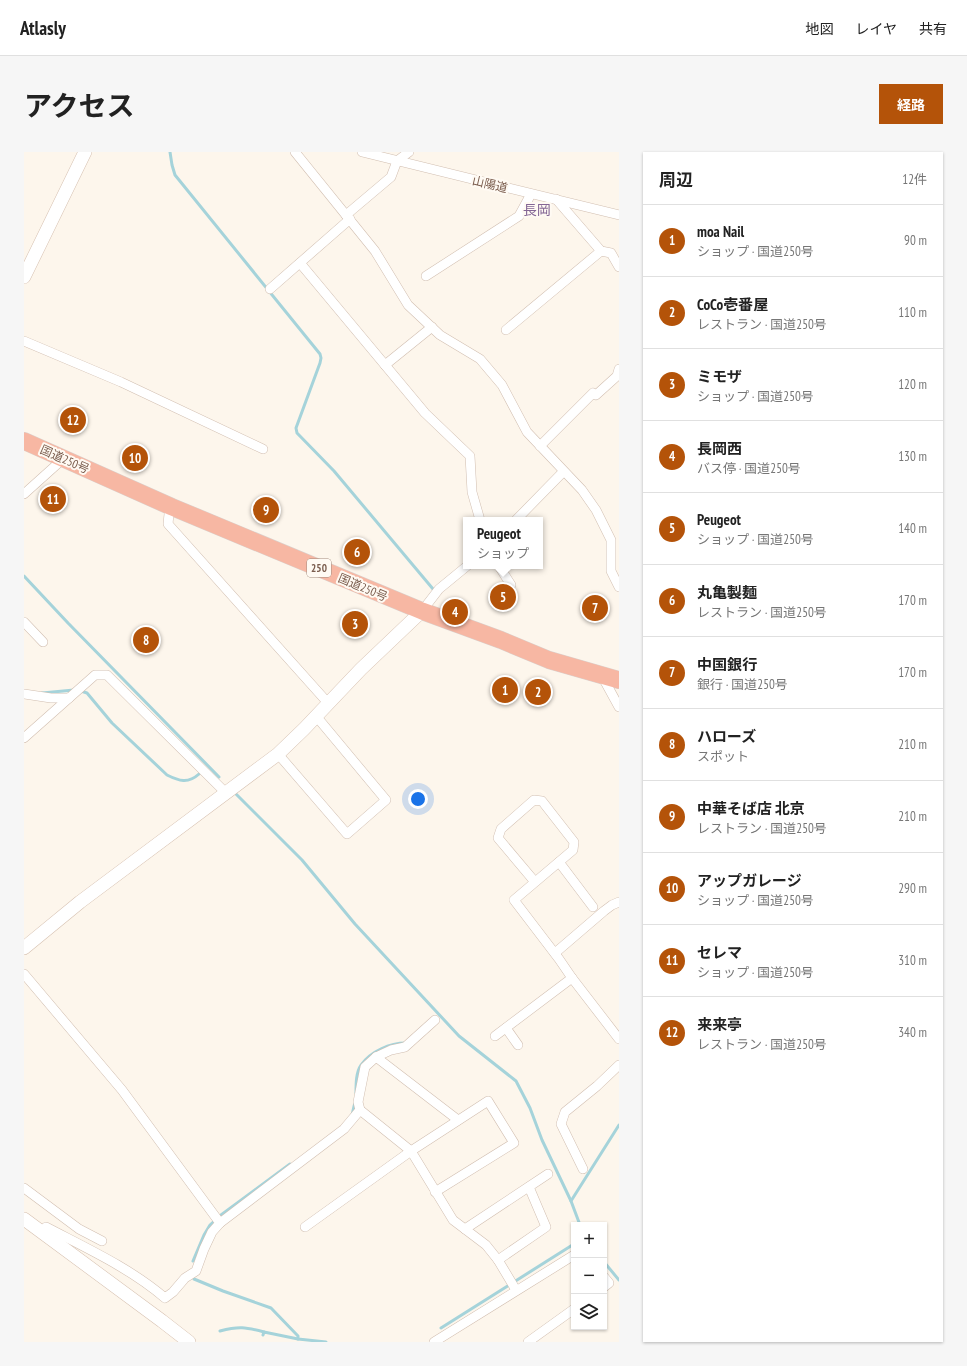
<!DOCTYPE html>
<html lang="ja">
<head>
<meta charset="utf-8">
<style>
  :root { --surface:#fff; --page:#f6f6f6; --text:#222; --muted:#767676; --line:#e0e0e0; --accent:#b45309 }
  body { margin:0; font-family:"PT Sans Narrow","Noto Sans JP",sans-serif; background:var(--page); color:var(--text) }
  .controls { position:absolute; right:12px; bottom:12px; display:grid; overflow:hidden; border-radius:0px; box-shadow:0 1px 3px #0004 }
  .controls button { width:36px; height:36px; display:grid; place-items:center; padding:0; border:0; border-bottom:1px solid var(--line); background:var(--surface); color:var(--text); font:20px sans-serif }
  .you { position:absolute; left:394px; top:647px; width:14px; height:14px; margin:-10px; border:3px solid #fff; border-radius:50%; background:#1a73e8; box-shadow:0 0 0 6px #1a73e833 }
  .badge { display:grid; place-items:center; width:26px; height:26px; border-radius:50%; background:var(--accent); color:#fff; font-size:13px; font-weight:700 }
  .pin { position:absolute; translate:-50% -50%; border:2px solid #fff; box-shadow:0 1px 4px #0006 }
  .popup { position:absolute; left:439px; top:365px; width:80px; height:52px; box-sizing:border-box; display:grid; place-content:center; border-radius:0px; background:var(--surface); filter:drop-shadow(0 1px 3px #0005); font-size:13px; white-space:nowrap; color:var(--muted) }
  .popup b { font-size:15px; color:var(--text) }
  .popup::after { content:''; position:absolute; left:50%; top:100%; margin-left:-8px; border:8px solid transparent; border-top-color:var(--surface) }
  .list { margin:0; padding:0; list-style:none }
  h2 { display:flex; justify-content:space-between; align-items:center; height:52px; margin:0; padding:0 16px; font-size:17px }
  h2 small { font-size:13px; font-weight:400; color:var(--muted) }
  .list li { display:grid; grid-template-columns:26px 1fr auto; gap:12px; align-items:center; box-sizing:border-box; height:72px; padding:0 16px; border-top:1px solid var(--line) }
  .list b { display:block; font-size:15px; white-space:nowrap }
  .list p { margin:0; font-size:13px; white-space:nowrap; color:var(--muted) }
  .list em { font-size:13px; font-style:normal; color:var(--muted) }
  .icon { flex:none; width:22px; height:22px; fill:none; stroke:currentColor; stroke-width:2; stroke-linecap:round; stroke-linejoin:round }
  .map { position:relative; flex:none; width:595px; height:1190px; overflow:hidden; border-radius:0px }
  header { display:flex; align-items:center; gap:24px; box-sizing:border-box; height:56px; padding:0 20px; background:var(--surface); border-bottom:1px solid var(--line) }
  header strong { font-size:19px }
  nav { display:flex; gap:22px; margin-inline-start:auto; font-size:14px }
  .intro { display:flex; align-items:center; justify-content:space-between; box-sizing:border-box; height:96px; padding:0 24px }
  h1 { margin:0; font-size:28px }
  .button { padding:10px 18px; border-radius:0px; background:var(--accent); color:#fff; font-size:14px; font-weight:700 }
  main { display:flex; gap:24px; padding:0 24px }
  aside { flex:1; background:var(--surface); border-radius:0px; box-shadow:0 1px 3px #0004 }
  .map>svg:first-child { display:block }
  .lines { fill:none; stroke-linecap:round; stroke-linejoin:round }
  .stream { stroke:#a5d3da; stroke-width:3 }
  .street-casing { stroke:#d1beb0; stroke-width:10 }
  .secondary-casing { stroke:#d6c0b0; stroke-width:14 }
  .highway-casing { stroke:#dad1cd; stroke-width:18 }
  .street { stroke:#fff; stroke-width:9 }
  .secondary { stroke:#fff; stroke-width:13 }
  .highway { stroke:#f7b7a3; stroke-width:17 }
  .labels { text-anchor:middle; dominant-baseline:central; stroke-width:4; stroke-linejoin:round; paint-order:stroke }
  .shield { fill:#fffaf3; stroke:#a28b7f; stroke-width:1 }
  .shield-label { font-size:11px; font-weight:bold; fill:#7a5c4d }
  .street-label { font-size:12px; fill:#7a5c4d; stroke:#fffaf3 }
  .quarter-label { font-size:14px; fill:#846695; stroke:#fffaf3 }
</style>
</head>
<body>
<header>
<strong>Atlasly</strong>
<nav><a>地図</a><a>レイヤ</a><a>共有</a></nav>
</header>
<div class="intro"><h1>アクセス</h1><a class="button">経路</a></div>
<main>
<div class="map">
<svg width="595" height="1190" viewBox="0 0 595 1190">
  <rect width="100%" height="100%" fill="#fdf6ec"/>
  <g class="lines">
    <g class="stream">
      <polyline points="146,0 148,13 151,23 296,202 297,206 296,211 272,276 273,281 310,319 409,437"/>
      <polyline points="0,424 44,471 195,625"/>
      <path d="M57,539L63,541L88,571L143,623C155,629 164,632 175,622"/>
      <polyline points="18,541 50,538"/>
      <polyline points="212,642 278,708 331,772 435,884 492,929 506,956 518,988 547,1049 556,1073"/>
      <path d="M332,941C332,932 332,920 337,913C347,899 366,891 382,891"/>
      <polyline points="328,963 331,950"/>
      <polyline points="547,1049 595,973"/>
      <polyline points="169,1109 180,1083 186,1073 197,1063 266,1012"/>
      <polyline points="580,1110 595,1128"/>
      <polyline points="170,1127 199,1139 247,1156 274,1184 274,1187"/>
      <polyline points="417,1176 550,1092"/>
      <path d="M196,1179C215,1174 221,1175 240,1180"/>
      <polyline points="239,1183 240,1180 274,1187 302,1190"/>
    </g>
    <defs>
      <g id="street">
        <polyline points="271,0 351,99 384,153 416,183 456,207 478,233 503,280 558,338 572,358 587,388 587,419 595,435"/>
        <polyline points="338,0 595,63"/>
        <polyline points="532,47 577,99 587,101 595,115"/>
        <polyline points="322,63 367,25 373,9 385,0"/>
        <polyline points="276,111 401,261 446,304 448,340 456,368"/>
        <polyline points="402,124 495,64 507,42"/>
        <polyline points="246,137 326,67"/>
        <polyline points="482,178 577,99"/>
        <polyline points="0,189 97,230 239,297"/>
        <polyline points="361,213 408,175"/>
        <polyline points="516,294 569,241 572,243 593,224 595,217"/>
        <polyline points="0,342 40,306"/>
        <polyline points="148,355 145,362 144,372 304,551"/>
        <polyline points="492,368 539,320"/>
        <polyline points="475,414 487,433"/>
        <polyline points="398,459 415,437 443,414"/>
        <polyline points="0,470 19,490"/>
        <polyline points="578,524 595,555"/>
        <polyline points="0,542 27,546 45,546"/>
        <polyline points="0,586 71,523 83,523 202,641"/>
        <polyline points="254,602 323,682 362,648 292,564"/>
        <polyline points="535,710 569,755"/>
        <polyline points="511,730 474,686 477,677 510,648 518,649 550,690 549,698 490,748 535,807 548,826 595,887"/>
        <polyline points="531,801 580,759 588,753 595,750"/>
        <path d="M0,822L98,938L196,1071L188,1080L180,1097L172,1119L161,1126L149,1140L141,1146C106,1116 62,1096 22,1075L17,1080"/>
        <polyline points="482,876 494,893"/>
        <polyline points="471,884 548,826"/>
        <polyline points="352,905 367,898 381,895 411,868"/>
        <polyline points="336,958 387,999 429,1068 462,1093 474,1108 492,1138"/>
        <polyline points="559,1017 537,972 541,960 573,934 595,913"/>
        <polyline points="0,1036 55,1077 78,1089"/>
        <polyline points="196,1071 320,977 336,958 334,950 341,915 352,905 434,968"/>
        <polyline points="281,1075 387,999 464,949 490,991 411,1040"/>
        <polyline points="441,1077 524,1022"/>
        <polyline points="474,1108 522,1075 505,1035"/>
        <polyline points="580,1125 585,1131 580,1135"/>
        <polyline points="410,1190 550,1103"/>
        <polyline points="504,1190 550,1157"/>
      </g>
      <g id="secondary">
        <polyline points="0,125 61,0"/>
        <polyline points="0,796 56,750 254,602 280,577 337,517 398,459"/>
        <polyline points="0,1067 138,1169 165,1190"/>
      </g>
      <polyline id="highway" points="0,289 148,355 398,459 477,488 525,508 595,528"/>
    </defs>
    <use href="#street" class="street-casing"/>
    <use href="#secondary" class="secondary-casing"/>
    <use href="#highway" class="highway-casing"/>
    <use href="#street" class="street"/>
    <use href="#secondary" class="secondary"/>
    <use href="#highway" class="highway"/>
  </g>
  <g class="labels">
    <rect class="shield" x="283" y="407" width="24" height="18" rx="3"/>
    <g class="shield-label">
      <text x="295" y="416">250</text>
    </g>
    <g class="street-label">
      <text transform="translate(466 32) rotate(13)">山陽道</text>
      <text transform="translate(41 307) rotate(24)">国道250号</text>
      <text transform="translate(339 435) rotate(23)">国道250号</text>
    </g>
    <g class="quarter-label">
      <text x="513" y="58">長岡</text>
    </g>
  </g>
</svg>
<div class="controls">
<button>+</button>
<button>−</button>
<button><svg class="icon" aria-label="layers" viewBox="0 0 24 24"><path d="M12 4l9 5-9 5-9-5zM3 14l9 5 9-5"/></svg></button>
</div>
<div class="you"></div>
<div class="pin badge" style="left:481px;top:538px">1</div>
<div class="pin badge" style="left:514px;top:540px">2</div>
<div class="pin badge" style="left:331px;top:472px">3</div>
<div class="pin badge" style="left:431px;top:460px">4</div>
<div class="pin badge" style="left:479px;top:445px">5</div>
<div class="popup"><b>Peugeot</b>ショップ</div>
<div class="pin badge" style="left:333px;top:400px">6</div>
<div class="pin badge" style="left:571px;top:456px">7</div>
<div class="pin badge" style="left:122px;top:488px">8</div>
<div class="pin badge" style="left:242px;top:358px">9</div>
<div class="pin badge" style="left:111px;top:306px">10</div>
<div class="pin badge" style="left:29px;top:347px">11</div>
<div class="pin badge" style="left:49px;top:268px">12</div>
</div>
<aside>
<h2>周辺<small>12件</small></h2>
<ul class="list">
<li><span class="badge">1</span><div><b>moa Nail</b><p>ショップ · 国道250号</p></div><em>90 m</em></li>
<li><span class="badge">2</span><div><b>CoCo壱番屋</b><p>レストラン · 国道250号</p></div><em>110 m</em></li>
<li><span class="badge">3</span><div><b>ミモザ</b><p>ショップ · 国道250号</p></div><em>120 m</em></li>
<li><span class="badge">4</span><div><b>長岡西</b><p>バス停 · 国道250号</p></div><em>130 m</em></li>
<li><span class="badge">5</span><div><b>Peugeot</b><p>ショップ · 国道250号</p></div><em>140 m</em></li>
<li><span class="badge">6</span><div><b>丸亀製麺</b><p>レストラン · 国道250号</p></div><em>170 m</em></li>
<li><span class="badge">7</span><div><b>中国銀行</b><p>銀行 · 国道250号</p></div><em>170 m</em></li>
<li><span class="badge">8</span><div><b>ハローズ</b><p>スポット</p></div><em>210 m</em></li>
<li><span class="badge">9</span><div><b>中華そば店 北京</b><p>レストラン · 国道250号</p></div><em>210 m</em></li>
<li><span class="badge">10</span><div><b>アップガレージ</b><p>ショップ · 国道250号</p></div><em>290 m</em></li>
<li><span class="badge">11</span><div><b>セレマ</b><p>ショップ · 国道250号</p></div><em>310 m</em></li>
<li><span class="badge">12</span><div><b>来来亭</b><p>レストラン · 国道250号</p></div><em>340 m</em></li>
</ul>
</aside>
</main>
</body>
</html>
